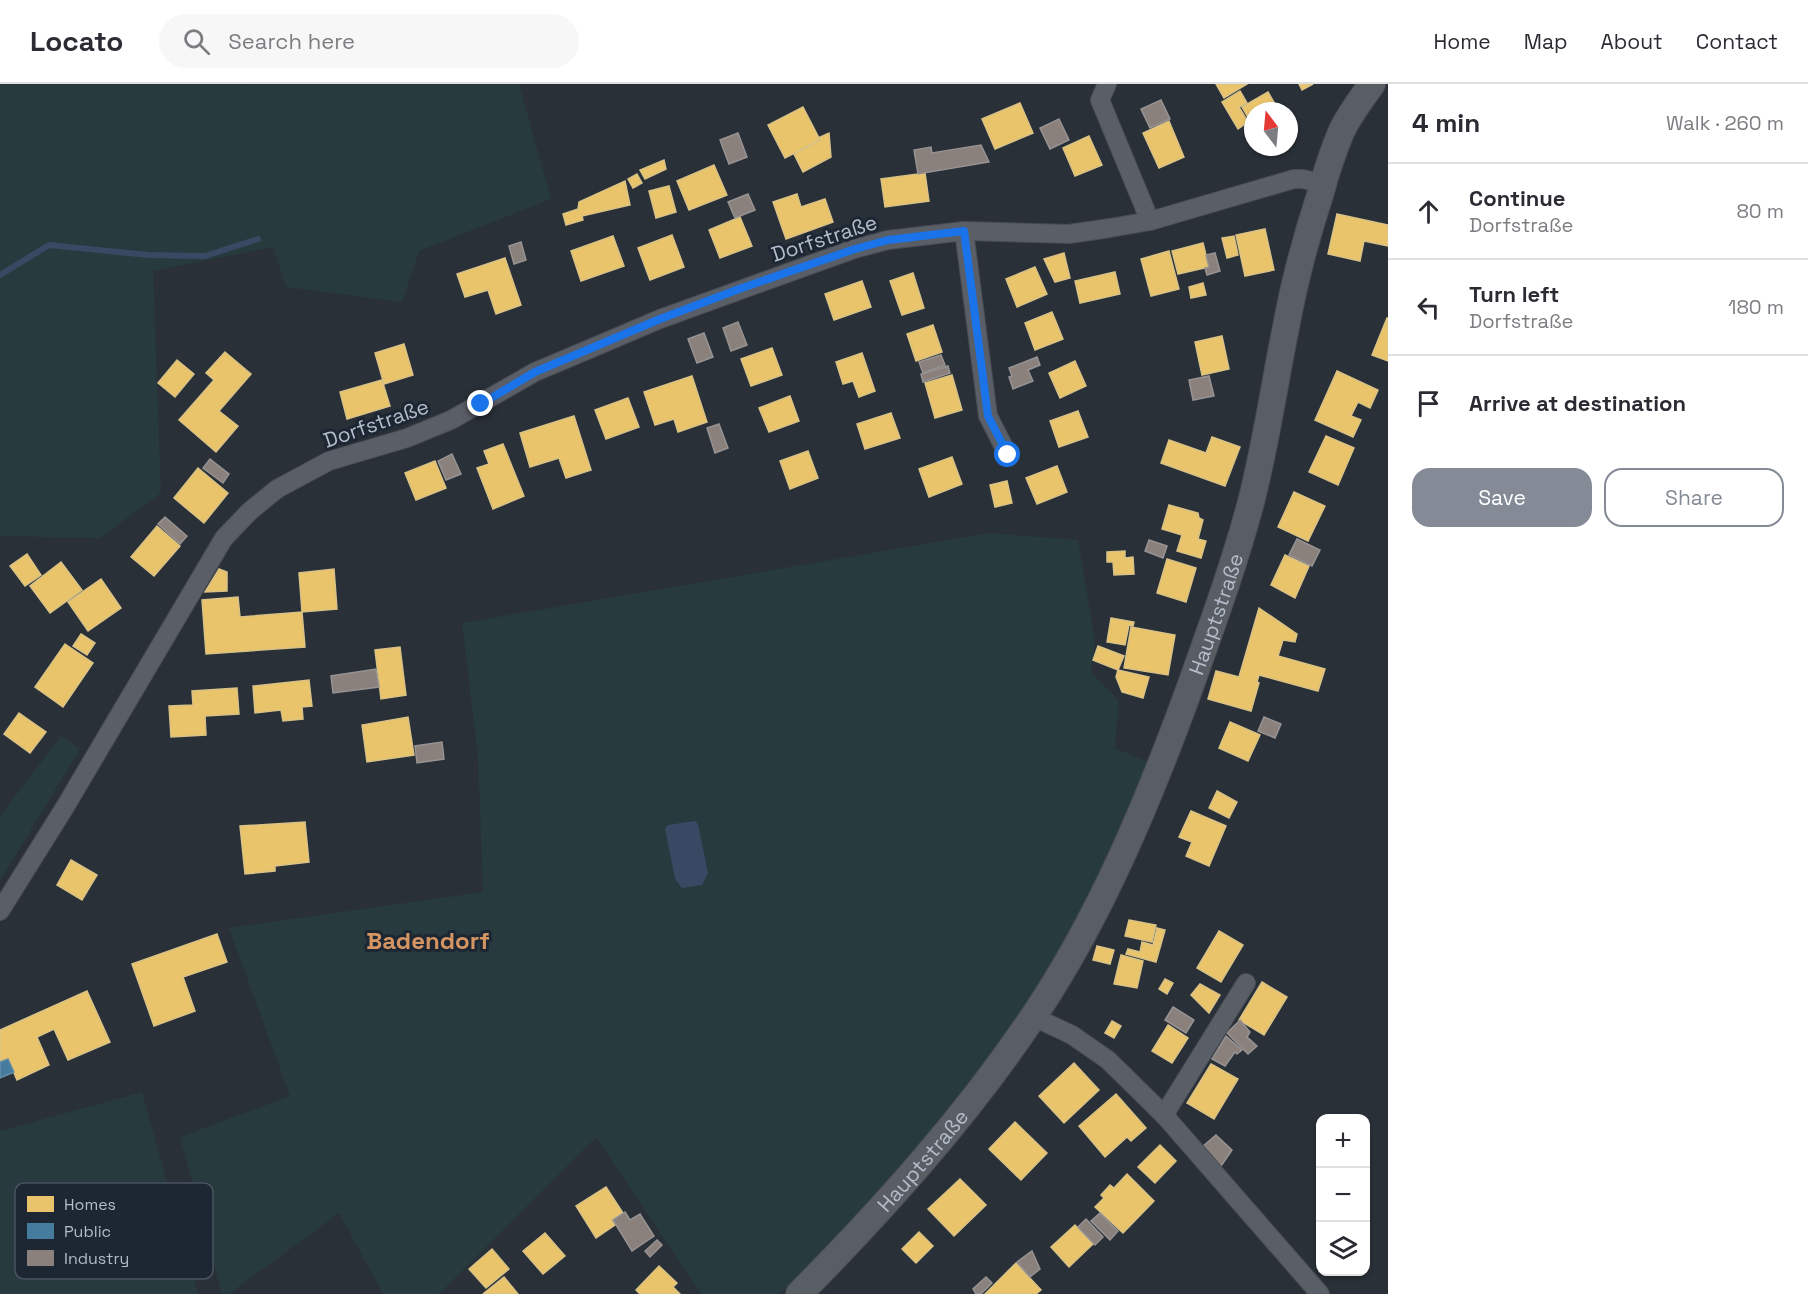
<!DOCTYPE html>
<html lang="en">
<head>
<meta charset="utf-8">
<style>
  :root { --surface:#fff; --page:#f7f7f7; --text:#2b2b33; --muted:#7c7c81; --line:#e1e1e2; --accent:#848b96 }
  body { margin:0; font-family:"Space Grotesk",sans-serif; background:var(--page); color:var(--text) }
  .controls { position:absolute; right:18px; bottom:18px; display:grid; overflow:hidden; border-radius:12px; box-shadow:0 2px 4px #0004 }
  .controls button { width:54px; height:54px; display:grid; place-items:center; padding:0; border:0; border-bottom:2px solid var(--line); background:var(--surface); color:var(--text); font:30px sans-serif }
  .compass { position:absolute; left:1244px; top:18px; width:54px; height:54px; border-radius:50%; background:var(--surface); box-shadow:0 2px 4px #0004; rotate:344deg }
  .stop { position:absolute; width:18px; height:18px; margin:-14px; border:4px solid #1a73e8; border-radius:50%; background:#fff }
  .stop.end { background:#1a73e8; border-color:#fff; box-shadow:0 2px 6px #0008 }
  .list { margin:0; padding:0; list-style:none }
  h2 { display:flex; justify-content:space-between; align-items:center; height:78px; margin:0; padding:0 24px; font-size:26px }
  h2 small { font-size:20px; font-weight:400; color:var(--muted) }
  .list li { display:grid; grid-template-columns:39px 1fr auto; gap:18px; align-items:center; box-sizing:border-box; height:96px; padding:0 24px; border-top:2px solid var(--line) }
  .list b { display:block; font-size:22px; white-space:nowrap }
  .list p { margin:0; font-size:20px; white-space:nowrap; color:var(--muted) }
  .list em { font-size:20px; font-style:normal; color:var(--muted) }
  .actions { display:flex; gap:12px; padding:18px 24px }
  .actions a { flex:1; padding:14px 0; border:2px solid var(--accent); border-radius:18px; text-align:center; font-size:21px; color:var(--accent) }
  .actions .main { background:var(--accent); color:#fff }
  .icon { flex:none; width:33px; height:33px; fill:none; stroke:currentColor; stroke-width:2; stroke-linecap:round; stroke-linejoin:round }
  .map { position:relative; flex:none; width:1388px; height:1210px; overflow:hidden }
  header { display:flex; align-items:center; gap:36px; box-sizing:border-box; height:84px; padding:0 30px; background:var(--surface); border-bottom:2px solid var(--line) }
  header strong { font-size:28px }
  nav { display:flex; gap:33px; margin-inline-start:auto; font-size:21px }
  .search { width:420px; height:54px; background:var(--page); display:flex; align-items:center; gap:15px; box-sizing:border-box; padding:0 21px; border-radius:33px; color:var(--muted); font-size:22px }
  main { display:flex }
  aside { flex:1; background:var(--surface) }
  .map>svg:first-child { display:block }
  .green { fill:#273a3e }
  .water { fill:#384963 }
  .homes { fill:#e9c46a; stroke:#d9c286; stroke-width:1.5 }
  .public { fill:#457b9d; stroke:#668eaa; stroke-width:1.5 }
  .industry { fill:#8a817c; stroke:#979393; stroke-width:1.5 }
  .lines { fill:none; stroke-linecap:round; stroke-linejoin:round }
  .stream { stroke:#384963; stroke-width:6 }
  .minor-casing { stroke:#484c53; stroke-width:20 }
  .secondary-casing { stroke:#484c53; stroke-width:28 }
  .minor { stroke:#5a5e66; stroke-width:18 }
  .secondary { stroke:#595d64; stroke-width:26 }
  .route { stroke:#1a73e8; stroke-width:8 }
  .labels { text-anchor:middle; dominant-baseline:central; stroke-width:6; stroke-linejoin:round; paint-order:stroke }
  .street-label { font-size:21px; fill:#b4bcc9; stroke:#1d2633 }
  .quarter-label { font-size:24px; font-weight:bold; fill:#d59563; stroke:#1d2633 }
  .key { fill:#1d2633; stroke:#4a5360; stroke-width:1.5 }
  .key-label { font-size:16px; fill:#b4bcc9 }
</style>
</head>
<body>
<header>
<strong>Locato</strong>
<div class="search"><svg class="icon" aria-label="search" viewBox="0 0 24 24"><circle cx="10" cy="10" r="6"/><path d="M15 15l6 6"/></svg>Search here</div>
<nav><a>Home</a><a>Map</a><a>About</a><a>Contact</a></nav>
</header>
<main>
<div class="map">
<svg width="1388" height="1210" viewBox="0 0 1388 1210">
  <rect width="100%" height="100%" fill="#2a3038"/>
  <g class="green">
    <polygon points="0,0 241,0 243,2 252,0 519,0 551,115 419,167 402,218 286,203 273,163 153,187 161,409 100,454 0,452"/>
    <path d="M990,449L1078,456L1095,557L1091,588L1119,617L1115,664L1150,679C1112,763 1074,848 1023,925C957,1025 874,1113 791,1199L780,1210H701L596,1053L439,1210H383L339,1129L229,1210H222L180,1053L290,1012L229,844L483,808L478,672L462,539Z"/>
    <polygon points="61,652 80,665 0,797 0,732"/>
    <polygon points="142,1008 198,1210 0,1210 0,1047"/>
  </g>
  <polygon class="water" points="695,737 698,740 708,789 702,801 682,804 675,795 665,745 668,741"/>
  <g class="homes">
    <polygon points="1216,0 1247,0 1224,14"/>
    <polygon points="1299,0 1313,0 1302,6"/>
    <polygon points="1240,7 1247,19 1239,23 1248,38 1238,45 1222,18"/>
    <polygon points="1268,8 1279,27 1253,27 1253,42 1242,23"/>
    <polygon points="1020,19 1033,49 995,65 982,35"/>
    <polygon points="803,23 820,56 785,74 768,41"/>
    <polygon points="1169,37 1184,73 1159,84 1143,49"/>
    <polygon points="829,49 831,73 803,88 794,70 820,56 818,54"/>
    <polygon points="1089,52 1102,81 1075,92 1063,64"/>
    <polygon points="664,76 666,85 645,95 640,86"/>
    <polygon points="714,81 727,111 689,126 677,97"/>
    <polygon points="925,89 929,117 885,123 881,95"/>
    <polygon points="637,90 642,99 633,104 628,95"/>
    <polygon points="625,97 630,121 582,132 583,136 566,141 563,130 578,125 579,118"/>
    <polygon points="669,102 676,128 656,134 649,107"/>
    <polygon points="797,110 801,123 825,115 833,138 786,155 773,118"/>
    <polygon points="1337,130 1388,141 1388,162 1364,157 1360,177 1328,170"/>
    <polygon points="740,133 752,162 720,174 709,146"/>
    <polygon points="1265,145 1274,186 1245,192 1236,151"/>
    <polygon points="672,151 684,183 650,196 638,164"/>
    <polygon points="613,152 624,182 581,197 571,167"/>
    <polygon points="1234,152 1238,171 1227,174 1222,154"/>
    <polygon points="1203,159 1209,183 1178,190 1172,167"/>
    <polygon points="1169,167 1179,205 1151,212 1141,175"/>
    <polygon points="1064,169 1070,194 1055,198 1044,175"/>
    <polygon points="505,174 521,221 496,230 488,206 465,213 457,190"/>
    <polygon points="1035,183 1047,210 1017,223 1006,195"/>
    <polygon points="1115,188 1120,210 1080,219 1075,197"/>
    <polygon points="913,189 924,224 902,231 890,197"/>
    <polygon points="862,197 871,223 834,236 825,210"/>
    <polygon points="1203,199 1206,211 1191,214 1189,203"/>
    <polygon points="1052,228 1063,255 1035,266 1025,239"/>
    <polygon points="1387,234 1388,234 1388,277 1372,271"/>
    <polygon points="933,241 942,268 916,277 907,250"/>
    <polygon points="1222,252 1229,285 1202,291 1195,258"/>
    <polygon points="404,260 413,291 384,300 375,269"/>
    <polygon points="772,264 782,291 751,302 741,275"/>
    <polygon points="225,268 251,290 219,327 238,342 216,368 179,336 214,296 206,289"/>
    <polygon points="862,269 875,307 859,313 853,297 843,300 836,278"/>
    <polygon points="177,276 194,290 175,313 158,299"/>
    <polygon points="1075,277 1086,302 1060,314 1049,289"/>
    <polygon points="1337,287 1378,306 1370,324 1358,318 1351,332 1361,336 1353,353 1315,336"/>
    <polygon points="952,291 962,326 935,334 925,299"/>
    <polygon points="692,292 707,338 678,348 674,335 655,341 644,308"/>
    <polygon points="382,296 390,322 347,335 340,308"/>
    <polygon points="790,312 799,337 769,348 759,324"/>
    <polygon points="628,314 639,343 606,355 595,326"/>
    <polygon points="1078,327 1088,353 1059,363 1050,337"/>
    <polygon points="891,329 900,354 865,365 857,340"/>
    <polygon points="574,332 591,386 566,394 559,374 530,383 520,349"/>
    <polygon points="1326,352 1354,364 1338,401 1309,388"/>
    <polygon points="1212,353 1240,363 1225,402 1161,379 1169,356 1206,369"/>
    <polygon points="503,360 524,412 493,425 477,384 489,380 484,367"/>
    <polygon points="808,367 818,394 790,405 780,377"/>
    <polygon points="952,373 962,400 929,413 919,385"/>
    <polygon points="435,377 446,404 416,416 405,389"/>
    <polygon points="1057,382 1067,408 1037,420 1026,394"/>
    <polygon points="198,384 228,409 204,439 174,414"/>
    <polygon points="1007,397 1012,419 995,423 990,401"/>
    <polygon points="1294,408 1325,422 1308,457 1278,443"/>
    <polygon points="1169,421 1198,429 1199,434 1203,436 1198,455 1206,457 1201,474 1177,467 1182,451 1162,445"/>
    <polygon points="157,442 180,462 154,492 131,473"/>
    <polygon points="1125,467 1125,474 1133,473 1134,490 1114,491 1113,478 1107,478 1107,468"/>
    <polygon points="27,470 41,491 25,502 10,482"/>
    <polygon points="1285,471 1309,482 1295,514 1271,501"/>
    <polygon points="1167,475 1196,484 1186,518 1157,509"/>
    <polygon points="61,478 82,506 50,529 30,502"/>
    <polygon points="219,485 227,488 227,507 205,508"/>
    <polygon points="334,485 337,525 302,528 299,489"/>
    <polygon points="101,495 121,524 88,547 68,518"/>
    <polygon points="238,513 240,533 302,528 305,563 206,570 202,516"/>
    <polygon points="1259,524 1297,550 1295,558 1283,556 1278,572 1325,585 1318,607 1259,591 1257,598 1259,599 1251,627 1208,615 1216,587 1239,593"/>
    <polygon points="1111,534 1134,538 1133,542 1129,541 1125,561 1107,558"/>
    <polygon points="1131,543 1175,551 1168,591 1124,584"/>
    <polygon points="81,550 95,559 87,571 73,562"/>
    <polygon points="65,560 93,579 63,623 35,603"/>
    <polygon points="1098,562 1124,572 1118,586 1093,576"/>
    <polygon points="400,563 406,611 381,615 375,566"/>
    <polygon points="1118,586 1149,593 1143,614 1122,608 1116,593"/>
    <polygon points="309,596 312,622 302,623 303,635 283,637 281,626 255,629 253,602"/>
    <polygon points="237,604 239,630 205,632 206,651 171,653 169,622 193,621 192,607"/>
    <polygon points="19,629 46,648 30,669 4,650"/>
    <polygon points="408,633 414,671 367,678 362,641"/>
    <polygon points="1230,638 1260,651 1248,677 1219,664"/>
    <polygon points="1217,707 1237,718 1229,734 1209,724"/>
    <polygon points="1191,727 1226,742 1209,782 1186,772 1192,758 1179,753"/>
    <polygon points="305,738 309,778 275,782 275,787 245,790 240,742"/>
    <polygon points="71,776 97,791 82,816 57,801"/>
    <polygon points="1129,836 1156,841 1152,858 1125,852"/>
    <polygon points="1157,844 1165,846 1156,878 1126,870 1128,865 1140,868 1142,858 1153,861"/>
    <polygon points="1219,847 1243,861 1221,898 1197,884"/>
    <polygon points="217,850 227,878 183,893 195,927 154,942 132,880"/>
    <polygon points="1097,862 1114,866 1110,880 1093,876"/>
    <polygon points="1121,871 1143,877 1137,904 1114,900"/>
    <polygon points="1165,895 1173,899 1167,910 1159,905"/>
    <polygon points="1262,898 1287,913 1264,951 1239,936"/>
    <polygon points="1200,900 1220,911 1209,929 1191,911"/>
    <polygon points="87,907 110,958 68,976 54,945 37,953 49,981 17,996 8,975 0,978 0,946"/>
    <polygon points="1112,937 1121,942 1114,954 1105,949"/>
    <polygon points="1168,941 1188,954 1172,979 1152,967"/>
    <polygon points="1074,979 1099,1006 1064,1039 1039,1012"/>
    <polygon points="1211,980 1238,995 1214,1035 1187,1019"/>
    <polygon points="1116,1010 1146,1044 1131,1057 1127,1053 1105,1073 1079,1042"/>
    <polygon points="1015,1038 1047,1069 1021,1096 989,1065"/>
    <polygon points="1160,1061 1176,1077 1155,1099 1138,1083"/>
    <polygon points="1127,1090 1154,1117 1123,1149 1095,1123 1104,1114 1101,1111 1110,1101 1114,1104"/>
    <polygon points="960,1095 986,1121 954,1152 928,1125"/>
    <polygon points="606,1103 623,1129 612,1136 615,1141 596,1154 576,1122"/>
    <polygon points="1075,1141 1093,1160 1069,1183 1051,1163"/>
    <polygon points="919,1148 933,1162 916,1179 902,1165"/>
    <polygon points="545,1149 565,1172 543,1190 523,1167"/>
    <polygon points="492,1165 509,1185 486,1204 469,1185"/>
    <polygon points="1016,1179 1041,1206 1036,1210 985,1210"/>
    <polygon points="659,1182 677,1199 673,1203 680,1210 640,1210 636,1206"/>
    <polygon points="504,1193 518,1210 483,1210"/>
  </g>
  <polygon class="public" points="8,975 14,988 0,994 0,978"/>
  <g class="industry">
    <polygon points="1161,16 1170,35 1150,44 1141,25"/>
    <polygon points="1059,35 1069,56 1050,65 1040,44"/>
    <polygon points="738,49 747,73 729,80 720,56"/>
    <polygon points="981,61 989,78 918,90 914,66 931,63 932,69"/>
    <polygon points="748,110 755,126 735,134 728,118"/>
    <polygon points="521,158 526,176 514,180 509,162"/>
    <polygon points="1215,169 1220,187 1207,191 1205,184 1209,183 1206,171"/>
    <polygon points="738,238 747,261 731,267 723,244"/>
    <polygon points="704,249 713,273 697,279 688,255"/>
    <polygon points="941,271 945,281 923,289 919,278"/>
    <polygon points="1037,273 1040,281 1028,286 1033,297 1013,305 1009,293 1012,292 1009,284"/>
    <polygon points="948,282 950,289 923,298 921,290"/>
    <polygon points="1209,292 1214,312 1193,316 1189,296"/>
    <polygon points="719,340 728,364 715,369 707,344"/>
    <polygon points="452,370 461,390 446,396 438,377"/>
    <polygon points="210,375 229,390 223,399 203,384"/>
    <polygon points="165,433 187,452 180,460 158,440"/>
    <polygon points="1297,455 1320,466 1312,482 1289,471"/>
    <polygon points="1149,456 1167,462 1163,474 1145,467"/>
    <polygon points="376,585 379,603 333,609 331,592"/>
    <polygon points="1264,633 1281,640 1275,654 1258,647"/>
    <polygon points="442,658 444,675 417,679 415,662"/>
    <polygon points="1173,923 1194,936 1186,949 1165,936"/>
    <polygon points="1240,936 1250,948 1247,953 1257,962 1248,970 1227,949"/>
    <polygon points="1226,952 1242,966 1237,970 1235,968 1225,982 1212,975"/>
    <polygon points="1216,1051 1232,1066 1221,1082 1202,1063"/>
    <polygon points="625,1128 630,1136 640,1130 654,1152 632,1167 613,1136"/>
    <polygon points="1100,1129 1118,1147 1110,1156 1091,1137"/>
    <polygon points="1086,1135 1103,1153 1095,1161 1078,1143"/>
    <polygon points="657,1156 662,1161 650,1173 645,1167"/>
    <polygon points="1032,1167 1040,1185 1030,1193 1017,1178"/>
    <polygon points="986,1193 992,1199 981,1210 976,1210 973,1205"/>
  </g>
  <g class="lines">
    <polyline class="stream" points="0,191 49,161 148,171 205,172 258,155"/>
    <defs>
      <g id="minor">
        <polyline points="1107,0 1100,16 1150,137"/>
        <polyline points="964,147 988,332 1008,371"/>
        <polyline points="0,827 65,723 224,454 250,427 277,405 329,377 407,354 451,336 535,288 599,261 660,235 854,165 888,156 964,147 1069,150 1110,144 1150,137 1294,95 1303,95 1323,100"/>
        <polyline points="1034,933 1072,951 1108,976 1164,1031 1320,1210"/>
        <polyline points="1164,1031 1246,899"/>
      </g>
      <g id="secondary">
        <path id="s1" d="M799,1210C884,1124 965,1034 1033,933C1100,834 1148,718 1189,606C1211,544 1234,482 1251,418C1266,360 1274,302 1286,243C1294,199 1306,154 1320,111C1326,89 1333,67 1342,46C1350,30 1361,15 1372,0"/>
      </g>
    </defs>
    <use href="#minor" class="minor-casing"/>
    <use href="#secondary" class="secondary-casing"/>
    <use href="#minor" class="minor"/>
    <use href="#secondary" class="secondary"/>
  </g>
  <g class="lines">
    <polyline class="route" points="481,320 535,288 660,235 739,205 855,165 888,156 964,147 988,332 1008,371"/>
  </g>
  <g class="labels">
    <g class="street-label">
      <text transform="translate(824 154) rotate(-18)">Dorfstraße</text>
      <text transform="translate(376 339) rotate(-19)">Dorfstraße</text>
      <text stroke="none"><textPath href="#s1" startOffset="807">Hauptstraße</textPath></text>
      <text stroke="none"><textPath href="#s1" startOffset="182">Hauptstraße</textPath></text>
    </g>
    <g class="quarter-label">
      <text x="428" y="856">Badendorf</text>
    </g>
  </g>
  <rect x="15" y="1099" width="198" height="96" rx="9" class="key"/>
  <rect x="27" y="1112" width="27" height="16" fill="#e9c46a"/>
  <rect x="27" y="1139" width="27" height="16" fill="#457b9d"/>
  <rect x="27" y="1166" width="27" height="16" fill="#8a817c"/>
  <g class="key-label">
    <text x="64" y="1126">Homes</text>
    <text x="64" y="1153">Public</text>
    <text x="64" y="1180">Industry</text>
  </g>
</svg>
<div class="controls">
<button>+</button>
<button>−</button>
<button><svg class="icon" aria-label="layers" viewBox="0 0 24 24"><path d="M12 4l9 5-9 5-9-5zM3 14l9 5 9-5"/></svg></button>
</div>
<svg class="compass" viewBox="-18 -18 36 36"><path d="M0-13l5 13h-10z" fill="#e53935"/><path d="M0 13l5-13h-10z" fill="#7c7c81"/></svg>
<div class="stop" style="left:1008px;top:371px"></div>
<div class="stop end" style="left:481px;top:320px"></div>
</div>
<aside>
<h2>4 min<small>Walk · 260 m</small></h2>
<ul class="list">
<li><svg class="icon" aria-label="ahead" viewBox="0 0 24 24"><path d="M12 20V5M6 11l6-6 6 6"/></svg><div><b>Continue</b><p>Dorfstraße</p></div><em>80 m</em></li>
<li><svg class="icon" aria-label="left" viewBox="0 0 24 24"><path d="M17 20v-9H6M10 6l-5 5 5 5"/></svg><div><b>Turn left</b><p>Dorfstraße</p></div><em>180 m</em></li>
<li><svg class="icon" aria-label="arrive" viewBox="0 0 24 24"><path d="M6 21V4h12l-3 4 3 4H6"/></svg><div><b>Arrive at destination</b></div></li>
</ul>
<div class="actions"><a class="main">Save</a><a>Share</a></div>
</aside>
</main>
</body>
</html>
